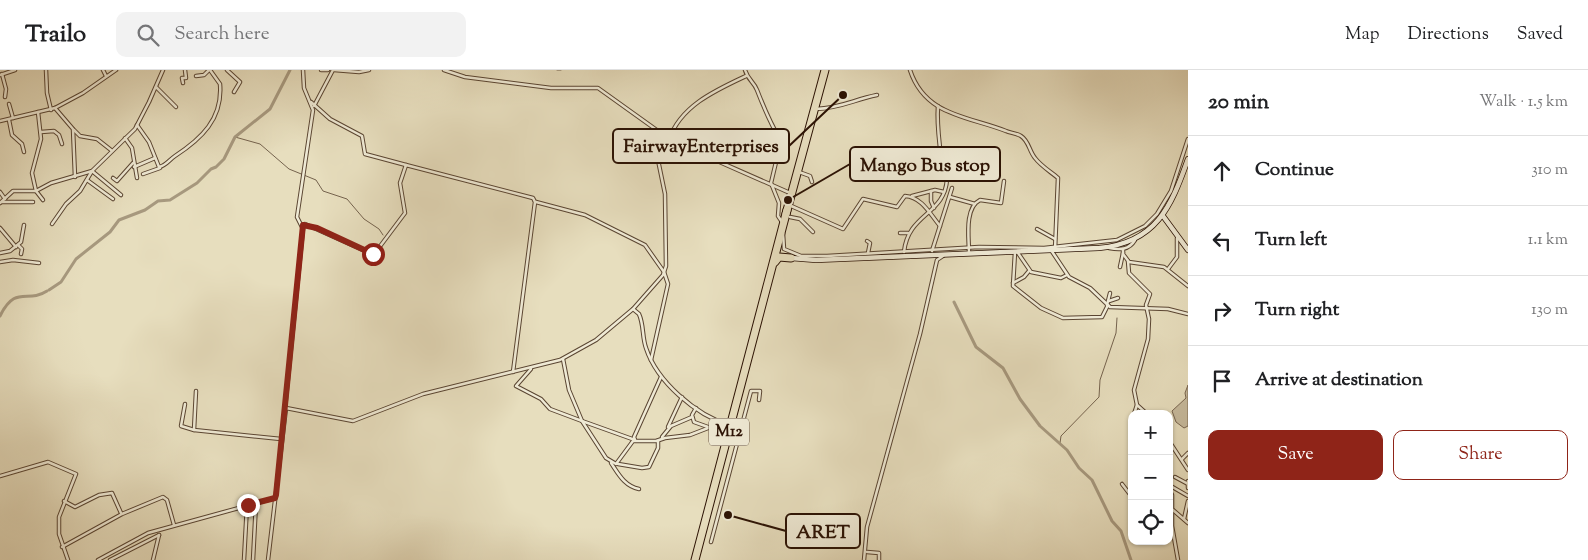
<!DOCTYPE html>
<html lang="en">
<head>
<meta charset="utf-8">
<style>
  :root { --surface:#fff; --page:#f2f2f2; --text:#202124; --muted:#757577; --line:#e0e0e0; --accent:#8f2418 }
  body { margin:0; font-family:"Sorts Mill Goudy",serif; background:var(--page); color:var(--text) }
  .controls { position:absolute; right:15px; bottom:15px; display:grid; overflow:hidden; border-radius:10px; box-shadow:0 1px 4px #0004 }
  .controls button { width:45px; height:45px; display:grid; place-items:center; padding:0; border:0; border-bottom:1px solid var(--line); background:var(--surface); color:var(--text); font:25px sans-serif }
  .stop { position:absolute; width:15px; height:15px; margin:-11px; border:4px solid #8f2418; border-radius:50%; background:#fff }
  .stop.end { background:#8f2418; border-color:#fff; box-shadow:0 1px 5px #0008 }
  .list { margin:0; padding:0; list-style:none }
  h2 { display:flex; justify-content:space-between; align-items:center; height:65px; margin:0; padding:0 20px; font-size:21px }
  h2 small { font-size:16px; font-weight:400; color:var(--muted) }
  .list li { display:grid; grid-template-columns:32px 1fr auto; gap:15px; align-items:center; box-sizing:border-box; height:70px; padding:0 20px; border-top:1px solid var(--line) }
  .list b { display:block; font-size:19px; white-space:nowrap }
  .list em { font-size:16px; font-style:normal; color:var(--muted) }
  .actions { display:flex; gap:10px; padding:15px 20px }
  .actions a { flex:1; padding:11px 0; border:1px solid var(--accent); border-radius:10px; text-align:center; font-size:18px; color:var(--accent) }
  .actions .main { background:var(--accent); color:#fff }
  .icon { flex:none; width:28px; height:28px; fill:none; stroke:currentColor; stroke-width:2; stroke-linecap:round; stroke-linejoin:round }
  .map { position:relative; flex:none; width:1188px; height:490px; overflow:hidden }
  header { display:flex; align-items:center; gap:30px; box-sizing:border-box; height:70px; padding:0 25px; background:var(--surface); border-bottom:1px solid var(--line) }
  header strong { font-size:24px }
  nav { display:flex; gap:28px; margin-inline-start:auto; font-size:18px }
  .search { width:350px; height:45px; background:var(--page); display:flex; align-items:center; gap:12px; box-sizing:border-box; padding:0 18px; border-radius:10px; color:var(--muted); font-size:19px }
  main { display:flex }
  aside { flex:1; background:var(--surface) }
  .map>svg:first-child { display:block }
  .green { fill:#c7bb9e; stroke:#796651 }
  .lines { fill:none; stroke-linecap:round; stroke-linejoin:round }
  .stream { stroke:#75634e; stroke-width:1 }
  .river { stroke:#a7997f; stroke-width:3 }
  .street-casing { stroke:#5a4532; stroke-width:4.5 }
  .secondary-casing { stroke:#2b1204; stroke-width:6 }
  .highway-casing { stroke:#2b1204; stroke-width:9 }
  .street { stroke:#efead5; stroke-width:2.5 }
  .secondary { stroke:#efead5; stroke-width:4.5 }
  .highway { stroke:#e7debe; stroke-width:7 }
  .route { stroke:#8f2418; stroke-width:6 }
  .labels { text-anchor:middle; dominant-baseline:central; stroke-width:5; stroke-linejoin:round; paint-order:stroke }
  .shield { fill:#efead5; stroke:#665343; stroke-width:1 }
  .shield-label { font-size:16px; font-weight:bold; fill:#2b1204 }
  .leader { fill:none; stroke:#2b1204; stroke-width:2 }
  .callout-dot { fill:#2b1204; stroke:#efead5; stroke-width:2 }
  .callout { fill:#efead5; stroke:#2b1204; stroke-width:2 }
  .callout-label { font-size:19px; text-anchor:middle; font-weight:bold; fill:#2b1204 }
</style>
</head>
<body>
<header>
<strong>Trailo</strong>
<div class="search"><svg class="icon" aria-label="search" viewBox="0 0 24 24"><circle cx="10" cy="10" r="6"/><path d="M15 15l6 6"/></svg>Search here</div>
<nav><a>Map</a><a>Directions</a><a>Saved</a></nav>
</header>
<main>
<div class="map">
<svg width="1188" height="490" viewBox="0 0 1188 490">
  <rect width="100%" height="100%" fill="#e7debe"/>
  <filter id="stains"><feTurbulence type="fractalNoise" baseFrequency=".004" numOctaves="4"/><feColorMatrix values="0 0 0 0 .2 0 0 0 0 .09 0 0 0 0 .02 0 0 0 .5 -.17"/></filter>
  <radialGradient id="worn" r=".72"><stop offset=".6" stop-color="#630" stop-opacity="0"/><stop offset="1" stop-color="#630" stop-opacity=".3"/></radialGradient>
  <polygon class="green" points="1188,315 1188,356 1184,358 1176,352 1172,341 1186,328 1185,323"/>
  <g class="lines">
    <g class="stream">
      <polyline points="557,0 561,0"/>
      <polyline points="235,67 260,74 289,99 316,110 323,121 347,129 364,149 379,159 383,165"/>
      <polyline points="1060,373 1061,366 1099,327 1100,310 1116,263 1117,248"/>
    </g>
    <g class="river">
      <polyline points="49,220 61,212 76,189 110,162 119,150 145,140 158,131 170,130 197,113 211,99 216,97 224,89 235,67 270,39 290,0"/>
      <polyline points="954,232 976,277 1003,298 1020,329 1040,356 1067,380 1079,398 1092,410 1112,451 1121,461 1131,490"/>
      <path d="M0,246C16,214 27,234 47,221"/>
    </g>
    <defs>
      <g id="street">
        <polyline points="46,0 47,23 51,40"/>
        <polyline points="103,0 106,6"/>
        <polyline points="227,0 240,12 234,22"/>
        <polyline points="321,0 328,0"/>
        <polyline points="334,0 359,2 369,0"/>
        <polyline points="444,0 465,7 551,18 598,18 672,71 790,123"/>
        <path d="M745,0C748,10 754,12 757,20C764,38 771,55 781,71L771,113L779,133L778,146L782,152"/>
        <path d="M910,0C925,46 968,46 1006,61C1010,63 1016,63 1021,66C1029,71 1029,81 1035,88C1041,96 1051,102 1058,108L1055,180"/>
        <polyline points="2,4 6,19 5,27"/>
        <polyline points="0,5 15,0"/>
        <polyline points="196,6 204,5 209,0"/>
        <polyline points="183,13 182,8 186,8 185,0"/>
        <polyline points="156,17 176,37"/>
        <polyline points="311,32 330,49 362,66 365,84 406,95"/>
        <polyline points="9,34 13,48"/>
        <polyline points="314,36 333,0"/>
        <path d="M938,36C936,61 942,82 942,106L944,109H952"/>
        <polyline points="55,38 73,59 75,107"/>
        <path d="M816,39C841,38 853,30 877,25"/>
        <polyline points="38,42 41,69 32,103 36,121 43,130"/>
        <polyline points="9,50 12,65 22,74 24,82"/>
        <polyline points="0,51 55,38 83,23 116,0"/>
        <path d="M137,55L149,72L159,97C166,96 169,90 175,86C201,69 223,49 220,14L210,0"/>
        <polyline points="74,60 80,66 97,69 111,80"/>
        <polyline points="41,62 54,61 59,65 62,74"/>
        <polyline points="125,68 132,78 137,108"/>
        <polyline points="655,69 666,79"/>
        <path d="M669,70C680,36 716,20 746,6"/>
        <polyline points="647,74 660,86"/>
        <polyline points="134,97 155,88"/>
        <polyline points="799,102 810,106 812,112"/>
        <polyline points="143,104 160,98"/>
        <polyline points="113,108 117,111 133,93"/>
        <polyline points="87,110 113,129"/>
        <polyline points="931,121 931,131 934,138"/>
        <polyline points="0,122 5,129"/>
        <polyline points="912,126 935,120 944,122"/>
        <polyline points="950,127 975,134"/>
        <polyline points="2,132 33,132"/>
        <polyline points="536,132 585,145 645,175 664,202 668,214 651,290"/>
        <polyline points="0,133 13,121 36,121 51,113 92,101 135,59 149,32 163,0"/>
        <path d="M789,135L843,159L863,129L897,137L905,126C922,127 930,144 940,156"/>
        <polyline points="790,147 800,149 813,162"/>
        <polyline points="52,154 66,134 80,121 92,101 121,125"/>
        <polyline points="303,157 305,154 372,184 375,183 405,143 400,113 406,95 533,128 535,132 513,302"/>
        <polyline points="0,158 16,177"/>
        <polyline points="1037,159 1055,169"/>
        <polyline points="783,163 784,179 801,186 827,186 979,177 1044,178 1117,170 1145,156 1157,144 1171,121 1188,69"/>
        <polyline points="900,163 908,163"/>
        <polyline points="867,171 870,173 868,183"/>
        <polyline points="18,175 22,179 21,184"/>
        <path d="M1109,178C1120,180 1129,180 1135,170"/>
        <polyline points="1123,179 1123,184 1129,192 1164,197 1188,216"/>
        <polyline points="1051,180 1069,207 1090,218 1110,237 1168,239 1188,244"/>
        <polyline points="932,181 952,118"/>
        <path d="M904,182C908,143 945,145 947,109"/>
        <polyline points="1015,182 1013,216 1041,238 1063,248 1102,247 1108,235"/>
        <polyline points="0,183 10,181 21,172 24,155"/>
        <path d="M969,183C969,169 964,138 980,130L1001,133L1004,111"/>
        <polyline points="1018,183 1031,202 1061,208 1067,205"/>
        <polyline points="1128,191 1129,203 1150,224 1146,235 1149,249 1148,269 1134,320 1137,335 1147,344"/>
        <polyline points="0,192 13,190 39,193"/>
        <polyline points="1120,197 1123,183"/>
        <polyline points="1168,199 1177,187 1177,168"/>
        <polyline points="1013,213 1024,207 1029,201"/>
        <polyline points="1109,231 1118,228"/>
        <polyline points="1107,235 1110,223"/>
        <polyline points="633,239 663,205 666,196 665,124 658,90 672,71"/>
        <polyline points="563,289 569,320 582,351 635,370 634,367 661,307"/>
        <polyline points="531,299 516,316 541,329 550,339 582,351 606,388 616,394 633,371 656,371 665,368 690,365 721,353"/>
        <polyline points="196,321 194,360 281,369"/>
        <polyline points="185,334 181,356 194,360"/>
        <polyline points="696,338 692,345 694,352 708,357"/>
        <polyline points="285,339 303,159 297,147 313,40 304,18 303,0"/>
        <polyline points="1134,344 1137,335"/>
        <polyline points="668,357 682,327"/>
        <polyline points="662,367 671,356 692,347"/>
        <polyline points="1169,371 1188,400"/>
        <polyline points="1182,389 1188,383"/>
        <path d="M611,393C618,403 624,416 639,419"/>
        <polyline points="618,394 642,398 649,397 658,378 658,371"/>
        <polyline points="0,406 48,392 76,404 59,447 59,464 68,490"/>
        <polyline points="1175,407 1188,414"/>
        <polyline points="1188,411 1188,418"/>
        <polyline points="1122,414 1132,427"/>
        <polyline points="1169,415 1188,426"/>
        <polyline points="1169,419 1172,425 1172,456 1178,490"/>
        <polyline points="64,431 75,437 99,425 112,423 121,443"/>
        <polyline points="1169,439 1173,440 1188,453"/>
        <polyline points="1184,449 1188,431"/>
        <polyline points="711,472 751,321 760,321 759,330"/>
        <polyline points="62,477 122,444 163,427 167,430 174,455"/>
        <polyline points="867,482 879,483 879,490"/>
        <polyline points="98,490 148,463 275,428"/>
        <polyline points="110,490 159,465"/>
        <polyline points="153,490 159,465"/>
        <polyline points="244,490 247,435"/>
        <polyline points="253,490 256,433"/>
        <path d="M268,490L286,338L353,351L423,324L560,290L596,270L633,239L639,244C644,255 642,267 646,278C657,312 696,345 729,355"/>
        <polyline points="864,490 867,457 920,264 937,190 943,186"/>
      </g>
      <g id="secondary">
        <polyline points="1163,146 1188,180"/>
        <path d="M791,188L816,190L1099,178C1156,173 1171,137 1188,89"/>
      </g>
      <g id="highway">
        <polyline points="786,144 825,0"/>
        <polyline points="775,192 779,187 791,188"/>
        <polyline points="695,490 787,140"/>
      </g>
    </defs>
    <use href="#street" class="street-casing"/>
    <use href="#secondary" class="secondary-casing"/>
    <use href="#highway" class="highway-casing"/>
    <use href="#street" class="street"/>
    <use href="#secondary" class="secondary"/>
    <use href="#highway" class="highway"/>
  </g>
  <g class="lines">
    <polyline class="route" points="248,435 275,428 276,425 303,155 317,158 373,184"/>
  </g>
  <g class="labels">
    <rect class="shield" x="709" y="348.5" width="40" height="27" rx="4"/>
    <g class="shield-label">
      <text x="729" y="362">M12</text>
    </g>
  </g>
  <path class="leader" d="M843 25L789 76M788 130L850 94M728 445L786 461"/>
  <g class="callout-dot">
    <circle cx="843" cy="25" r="5"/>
    <circle cx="788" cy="130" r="5"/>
    <circle cx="728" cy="445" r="5"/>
  </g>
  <g class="callout">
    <rect x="613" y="59" width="176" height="34" rx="5"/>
    <rect x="850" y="77" width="150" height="34" rx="5"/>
    <rect x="786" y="444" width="74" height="34" rx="5"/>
  </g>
  <g class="callout-label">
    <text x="701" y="82">FairwayEnterprises</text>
    <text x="925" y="101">Mango Bus stop</text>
    <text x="823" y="468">ARET</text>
  </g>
  <rect width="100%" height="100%" filter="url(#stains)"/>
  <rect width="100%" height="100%" fill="url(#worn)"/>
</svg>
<div class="controls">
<button>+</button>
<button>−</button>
<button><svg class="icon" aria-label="locate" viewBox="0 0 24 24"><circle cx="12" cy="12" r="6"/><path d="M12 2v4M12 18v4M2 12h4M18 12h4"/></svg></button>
</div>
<div class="stop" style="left:373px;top:184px"></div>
<div class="stop end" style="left:248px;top:435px"></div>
</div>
<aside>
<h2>20 min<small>Walk · 1.5 km</small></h2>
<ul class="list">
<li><svg class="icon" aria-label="ahead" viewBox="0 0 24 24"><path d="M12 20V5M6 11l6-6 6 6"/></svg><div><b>Continue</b></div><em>310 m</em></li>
<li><svg class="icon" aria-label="left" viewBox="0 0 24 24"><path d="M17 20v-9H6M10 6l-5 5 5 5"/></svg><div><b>Turn left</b></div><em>1.1 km</em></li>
<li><svg class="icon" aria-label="right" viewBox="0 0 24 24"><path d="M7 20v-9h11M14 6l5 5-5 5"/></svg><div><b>Turn right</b></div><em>130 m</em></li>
<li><svg class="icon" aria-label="arrive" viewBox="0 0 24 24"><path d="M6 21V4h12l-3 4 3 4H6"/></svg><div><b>Arrive at destination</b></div></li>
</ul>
<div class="actions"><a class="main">Save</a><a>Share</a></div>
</aside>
</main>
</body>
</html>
